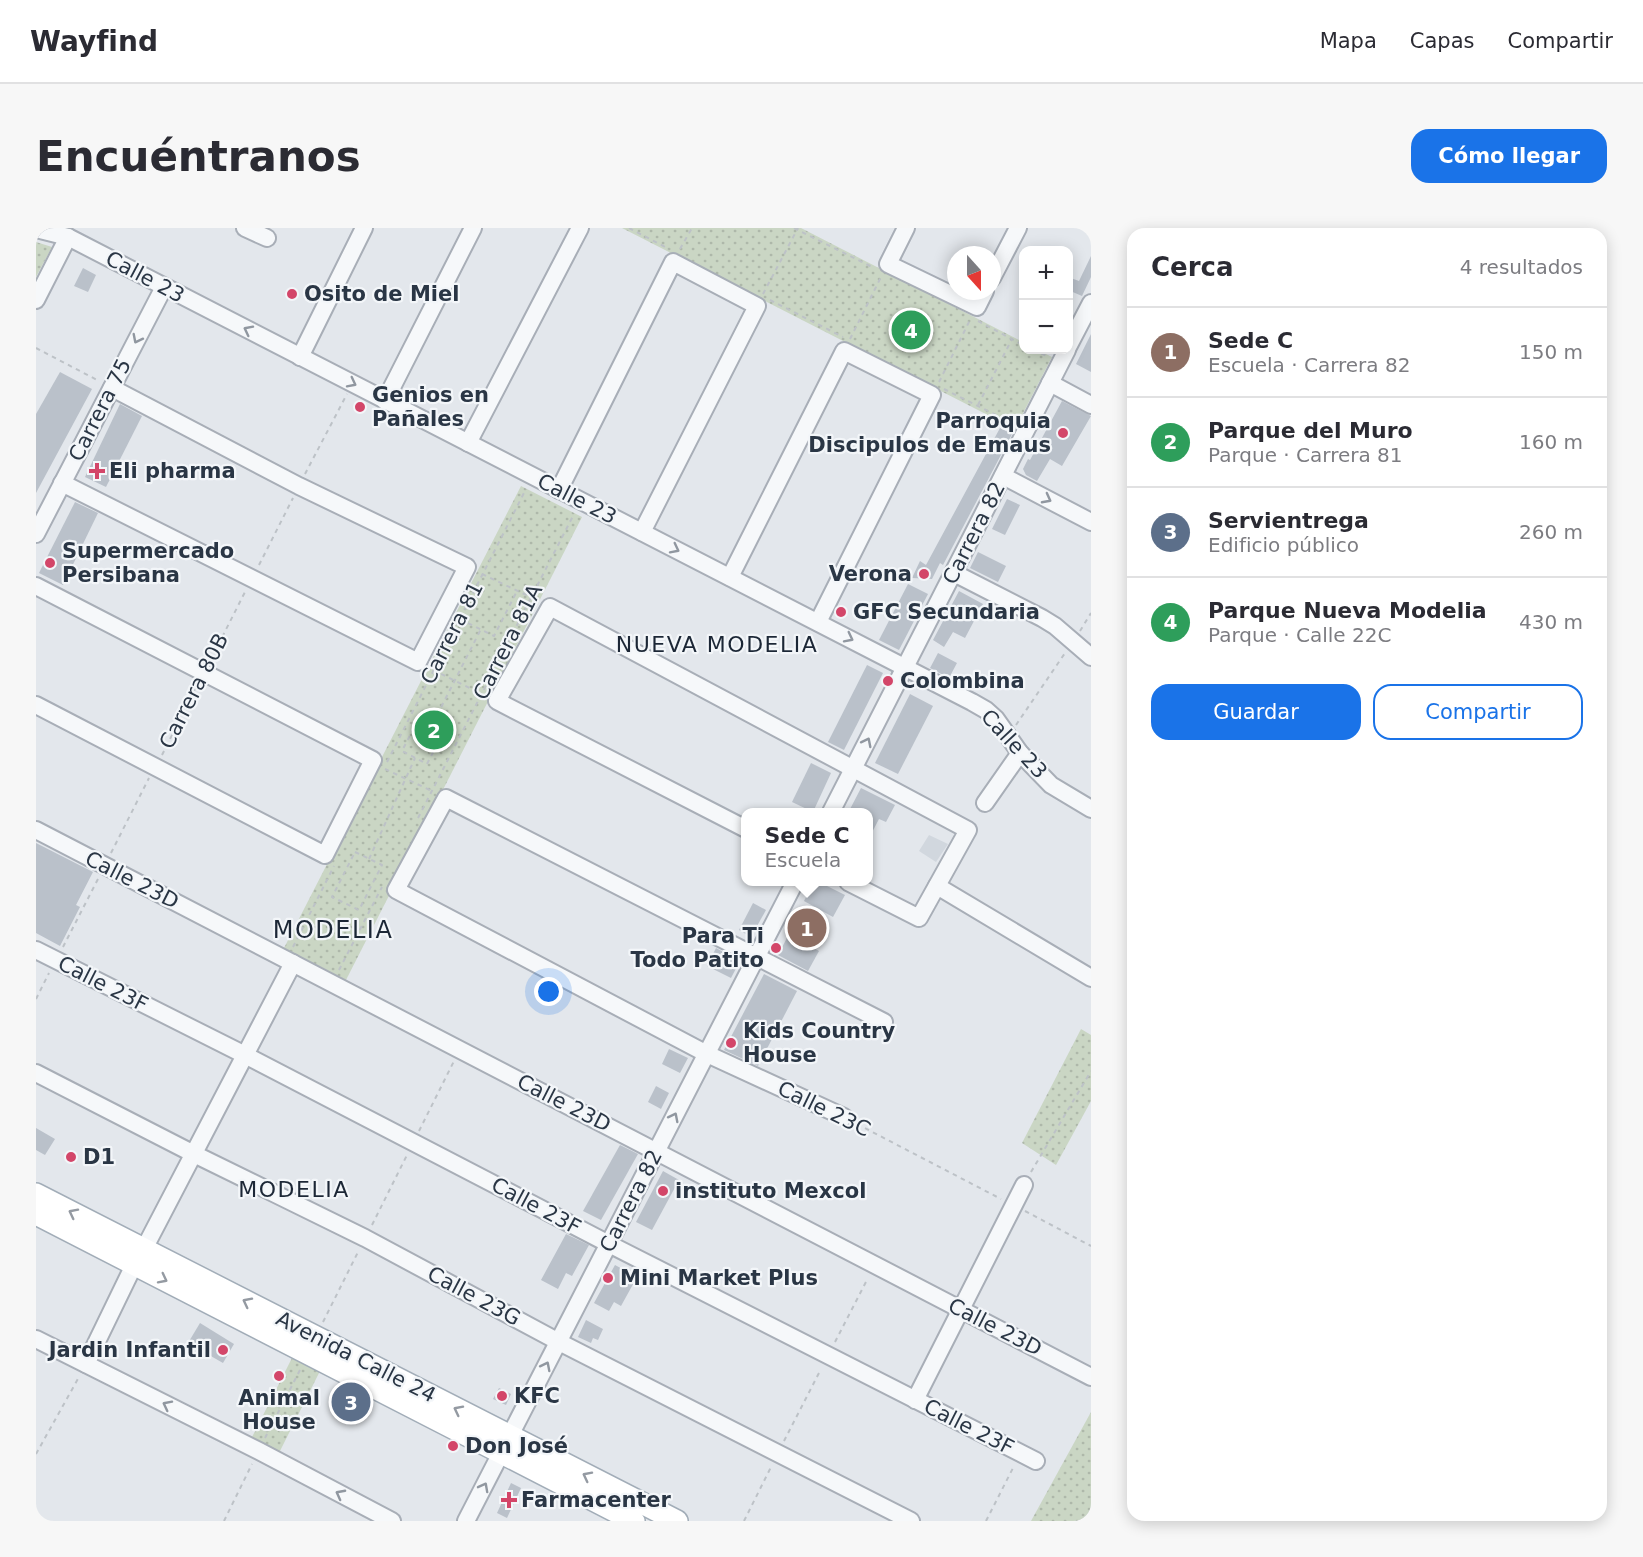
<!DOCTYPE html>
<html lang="es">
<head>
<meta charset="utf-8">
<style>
  :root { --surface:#fff; --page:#f7f7f7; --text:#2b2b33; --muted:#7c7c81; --line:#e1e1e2; --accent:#1a73e8 }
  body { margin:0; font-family:"DejaVu Sans",sans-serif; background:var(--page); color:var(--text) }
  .controls { position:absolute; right:18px; top:18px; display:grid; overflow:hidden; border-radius:12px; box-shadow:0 3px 15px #0003 }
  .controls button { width:54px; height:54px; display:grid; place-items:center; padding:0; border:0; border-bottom:2px solid var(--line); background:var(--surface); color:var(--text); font:30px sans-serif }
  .compass { position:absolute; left:911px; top:18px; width:54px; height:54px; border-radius:50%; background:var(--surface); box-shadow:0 3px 15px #0003; rotate:159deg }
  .you { position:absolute; left:513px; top:764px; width:21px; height:21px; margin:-15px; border:4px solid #fff; border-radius:50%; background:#1a73e8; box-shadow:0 0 0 9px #1a73e833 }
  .badge { display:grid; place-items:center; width:39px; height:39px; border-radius:50%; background:var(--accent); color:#fff; font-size:20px; font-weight:700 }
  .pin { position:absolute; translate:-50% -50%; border:3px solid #fff; box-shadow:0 2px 6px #0006 }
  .popup { position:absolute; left:705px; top:580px; width:132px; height:78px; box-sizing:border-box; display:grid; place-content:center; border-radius:12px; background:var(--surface); filter:drop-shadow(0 2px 4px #0005); font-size:20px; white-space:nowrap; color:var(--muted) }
  .popup b { font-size:22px; color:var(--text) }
  .popup::after { content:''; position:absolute; left:50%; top:100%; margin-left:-12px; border:12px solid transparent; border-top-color:var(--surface) }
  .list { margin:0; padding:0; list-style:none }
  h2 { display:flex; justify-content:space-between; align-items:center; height:78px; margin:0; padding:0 24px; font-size:26px }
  h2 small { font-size:20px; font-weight:400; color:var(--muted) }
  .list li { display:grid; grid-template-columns:39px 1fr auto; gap:18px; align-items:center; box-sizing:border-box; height:90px; padding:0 24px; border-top:2px solid var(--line) }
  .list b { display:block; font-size:22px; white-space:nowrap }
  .list p { margin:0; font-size:20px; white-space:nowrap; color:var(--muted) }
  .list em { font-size:20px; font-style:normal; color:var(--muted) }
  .actions { display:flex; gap:12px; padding:18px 24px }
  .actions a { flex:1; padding:14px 0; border:2px solid var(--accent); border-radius:18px; text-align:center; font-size:21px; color:var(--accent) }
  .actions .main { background:var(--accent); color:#fff }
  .map { position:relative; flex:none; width:1055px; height:1293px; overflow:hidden; border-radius:18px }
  header { display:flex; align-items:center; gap:36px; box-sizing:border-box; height:84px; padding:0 30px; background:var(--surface); border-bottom:2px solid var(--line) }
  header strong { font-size:28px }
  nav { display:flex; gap:33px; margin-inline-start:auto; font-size:21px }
  .intro { display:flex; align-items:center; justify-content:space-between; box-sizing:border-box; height:144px; padding:0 36px }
  h1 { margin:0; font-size:42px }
  .button { padding:15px 27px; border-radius:18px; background:var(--accent); color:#fff; font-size:21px; font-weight:700 }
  main { display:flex; gap:36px; padding:0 36px }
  aside { flex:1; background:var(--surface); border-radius:18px; box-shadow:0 3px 15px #0003 }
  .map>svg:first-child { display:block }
  .built { fill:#d1d7de }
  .park { fill:url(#park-dots) }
  .building { fill:#bac1ca }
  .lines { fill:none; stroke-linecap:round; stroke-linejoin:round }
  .minor-casing { stroke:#a8aeb7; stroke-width:20 }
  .major-casing { stroke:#a2adb8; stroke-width:24 }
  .path { stroke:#bdc2c7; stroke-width:2; stroke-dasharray:4.5 4.5; stroke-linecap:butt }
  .minor { stroke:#f6f8fa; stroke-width:16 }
  .major { stroke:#fff; stroke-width:21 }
  .oneway { stroke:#9097a0 }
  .oneway2 { stroke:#949aa2 }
  .poi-dot { fill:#d34669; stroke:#f3f6f9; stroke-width:2 }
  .labels { text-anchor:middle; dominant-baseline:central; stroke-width:4.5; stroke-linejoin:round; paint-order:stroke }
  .street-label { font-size:21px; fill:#2a3645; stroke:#f3f6f9 }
  .poi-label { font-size:21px; font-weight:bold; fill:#2a3645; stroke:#f3f6f9; text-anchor:start }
  .neighbourhood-label { font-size:22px; letter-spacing:1.5px; fill:#1c2736; stroke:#f3f6f9 }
  .quarter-label { font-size:24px; letter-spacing:1.5px; fill:#1c2736; stroke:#f3f6f9 }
</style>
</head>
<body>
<header>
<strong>Wayfind</strong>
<nav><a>Mapa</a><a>Capas</a><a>Compartir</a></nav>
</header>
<div class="intro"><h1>Encuéntranos</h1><a class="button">Cómo llegar</a></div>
<main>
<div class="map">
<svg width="1055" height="1293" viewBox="0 0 1055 1293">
  <defs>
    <pattern id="park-dots" width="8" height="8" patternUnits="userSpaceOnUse" patternTransform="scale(1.5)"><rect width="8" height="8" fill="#cad6c4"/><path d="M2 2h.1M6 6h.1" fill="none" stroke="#aeb8aa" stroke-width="1.8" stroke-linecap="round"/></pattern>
  </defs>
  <rect width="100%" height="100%" fill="#e3e7ec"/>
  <g class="built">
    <polygon points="893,607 912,616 900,634 883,623"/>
    <polygon points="762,681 792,698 780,720 749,702"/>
  </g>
  <g class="park">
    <polygon points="586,0 765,0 987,114 987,122 1002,122 1016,129 979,201"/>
    <polygon points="0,14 16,19 0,49"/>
    <polygon points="485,258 546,289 310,752 248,720"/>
    <polygon points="1045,801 1055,807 1055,873 1020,937 986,915"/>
    <polygon points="257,1128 285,1141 241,1229 213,1215"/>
    <polygon points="1055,1184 1055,1293 995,1293"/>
  </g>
  <g class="building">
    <polygon points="1055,28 1055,49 1046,68 1032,62 1032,49 1043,53"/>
    <polygon points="47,40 60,47 52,64 38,58"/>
    <polygon points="1055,106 1055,144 1040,136"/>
    <polygon points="24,144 56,161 0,265 0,186"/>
    <polygon points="1026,173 1055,188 1026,238 1014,231 1001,253 990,247 987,241 992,231 994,232"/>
    <polygon points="84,176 106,188 70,259 49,249"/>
    <polygon points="964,200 976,206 907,337 904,335 896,351 876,350 884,333 890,337"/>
    <polygon points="971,271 984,277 969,307 956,301"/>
    <polygon points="39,274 62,285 27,357 3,345"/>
    <polygon points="942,324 970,338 962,354 934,340"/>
    <polygon points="872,356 892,366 863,422 843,412"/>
    <polygon points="923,363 947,376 929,410 917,404 908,419 897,412"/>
    <polygon points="902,425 921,435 913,450 894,440"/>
    <polygon points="831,437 847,445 808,522 792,514"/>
    <polygon points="874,466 897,478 862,546 839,535"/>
    <polygon points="775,535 795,545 777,584 756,574"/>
    <polygon points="825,560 859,577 850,594 843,591 832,612 832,585 812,585"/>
    <polygon points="0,615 57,644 40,677 44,679 24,718 0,705"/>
    <polygon points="778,654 783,654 809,667 797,689 768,673"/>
    <polygon points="717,675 730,682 715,709 703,702"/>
    <polygon points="753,706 783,723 772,743 742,727"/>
    <polygon points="680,720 704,733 695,750 671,738"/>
    <polygon points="728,746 761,763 722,838 688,822"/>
    <polygon points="633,821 652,830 644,845 626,836"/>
    <polygon points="620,858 633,865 625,881 612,874"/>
    <polygon points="0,900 19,911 9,927 0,922"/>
    <polygon points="584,917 602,926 565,992 547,983"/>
    <polygon points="627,943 643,952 616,1002 600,994"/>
    <polygon points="530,1006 553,1017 536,1048 530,1045 522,1061 505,1052"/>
    <polygon points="579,1037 601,1049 585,1078 578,1074 573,1083 558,1075"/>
    <polygon points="550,1092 567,1101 562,1112 557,1110 555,1115 542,1109"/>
    <polygon points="164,1095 198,1116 187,1135 152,1115"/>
    <polygon points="463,1160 475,1166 470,1177 457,1171"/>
    <polygon points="475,1255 485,1260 471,1290 461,1285"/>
  </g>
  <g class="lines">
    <defs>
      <g id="minor">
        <polyline points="209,0 231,10"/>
        <polyline points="870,0 852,36 941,79 949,63"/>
        <polyline points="0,1 32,9 936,474 950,482 960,491 984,525 1015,557 1055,581"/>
        <polyline points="956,50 982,0"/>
        <polyline points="0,72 32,9"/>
        <polyline points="1032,119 1055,75"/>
        <polyline points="264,129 328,0"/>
        <polyline points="1014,155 1055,177"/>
        <polyline points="349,173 437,0"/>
        <polyline points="432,215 544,0"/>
        <polyline points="967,248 1055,294"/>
        <polyline points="26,255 382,434 431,339 263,258 76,160"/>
        <polyline points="523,262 637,34 721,78 606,304"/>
        <polyline points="0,306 128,59"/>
        <polyline points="918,345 1006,390 1019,398 1055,429"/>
        <polyline points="694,349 808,123 896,167 782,394"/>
        <polyline points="0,358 337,532 289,627 0,477"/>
        <polyline points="949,575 984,525"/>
        <polyline points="795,584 1031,122"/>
        <polyline points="710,601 461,473 514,379 932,602 883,690 812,654"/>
        <polyline points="0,602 1055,1149"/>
        <polyline points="901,658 1055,750"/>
        <polyline points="0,722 209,827 573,1016 1000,1233"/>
        <polyline points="0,845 158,926 329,1010 523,1114 875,1293"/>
        <polyline points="808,889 671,826 360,662 410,570 848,794"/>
        <polyline points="108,1021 257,735"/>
        <polyline points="0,1111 223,1223 356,1293"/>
        <polyline points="50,1136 98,1037"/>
        <polyline points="879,1172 988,957"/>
        <polyline points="430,1293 759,654"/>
      </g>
      <g id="major">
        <polyline points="0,966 641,1293"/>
        <polyline points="0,986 598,1293"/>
      </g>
    </defs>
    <use href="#minor" class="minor-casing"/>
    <use href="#major" class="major-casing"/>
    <g class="path">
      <polyline points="593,0 633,21"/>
      <polyline points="758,0 838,40"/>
      <polyline points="644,21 656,0"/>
      <polyline points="727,66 762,0"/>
      <polyline points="734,72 807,109"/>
      <polyline points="942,93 987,117"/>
      <polyline points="814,111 845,49"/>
      <polyline points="0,120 63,153"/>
      <polyline points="997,122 1013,129"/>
      <polyline points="903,154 934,92"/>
      <polyline points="908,161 978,196"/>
      <polyline points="942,177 976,111"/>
      <polyline points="269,246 311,166"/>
      <polyline points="223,337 257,270"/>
      <polyline points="446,346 503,373"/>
      <polyline points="424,391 458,408 481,363"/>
      <polyline points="1044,403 1055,385"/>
      <polyline points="174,433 209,364"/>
      <polyline points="397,442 446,466"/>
      <polygon points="384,488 409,501 391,536 366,523"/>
      <polyline points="397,495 445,401"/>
      <polyline points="980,497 1029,425"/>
      <polyline points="126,527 161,457"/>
      <polyline points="351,534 490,261"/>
      <polyline points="349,541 396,563"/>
      <polyline points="382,590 538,286"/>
      <polygon points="319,624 346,637 323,682 296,669"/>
      <polyline points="75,625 113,550"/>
      <polyline points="333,631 379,530"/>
      <polyline points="27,719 63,649"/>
      <polyline points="257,719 298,638"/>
      <polyline points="303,742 346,659"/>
      <polyline points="0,771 13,745"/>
      <polyline points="821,896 965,971"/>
      <polyline points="383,903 418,833"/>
      <polyline points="995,944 1055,843"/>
      <polyline points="989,983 1055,1018"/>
      <polyline points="336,997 371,927"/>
      <polyline points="287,1094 322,1024"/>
      <polyline points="799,1114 832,1050"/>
      <polyline points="229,1210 265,1140"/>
      <polyline points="748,1213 785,1141"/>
      <polyline points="0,1226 43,1149"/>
      <polyline points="188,1293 216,1236"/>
      <polyline points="708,1293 736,1237"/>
      <polyline points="950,1293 978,1238"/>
    </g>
    <use href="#minor" class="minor"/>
    <use href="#major" class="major"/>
  </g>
  <defs><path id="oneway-chevron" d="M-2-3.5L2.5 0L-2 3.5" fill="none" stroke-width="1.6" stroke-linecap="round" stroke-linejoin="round" transform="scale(1.5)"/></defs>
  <g class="oneway">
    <use href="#oneway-chevron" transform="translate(212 102) rotate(-153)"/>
    <use href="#oneway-chevron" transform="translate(101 111) rotate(117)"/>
    <use href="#oneway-chevron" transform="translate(316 155) rotate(27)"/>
    <use href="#oneway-chevron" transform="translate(1011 271) rotate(28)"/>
    <use href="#oneway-chevron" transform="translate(639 321) rotate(27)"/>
    <use href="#oneway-chevron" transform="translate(813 410) rotate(27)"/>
    <use href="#oneway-chevron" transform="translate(831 514) rotate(-63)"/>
    <use href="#oneway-chevron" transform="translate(638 889) rotate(-63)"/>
    <use href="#oneway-chevron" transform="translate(510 1138) rotate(-63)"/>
    <use href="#oneway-chevron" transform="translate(131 1177) rotate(-153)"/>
    <use href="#oneway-chevron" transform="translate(448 1259) rotate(-62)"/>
    <use href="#oneway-chevron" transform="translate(304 1266) rotate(-152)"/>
  </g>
  <g class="oneway2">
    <use href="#oneway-chevron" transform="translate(37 985) rotate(-153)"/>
    <use href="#oneway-chevron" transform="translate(127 1051) rotate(27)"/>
    <use href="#oneway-chevron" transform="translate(211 1074) rotate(-153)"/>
    <use href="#oneway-chevron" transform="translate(422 1182) rotate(-153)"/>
    <use href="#oneway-chevron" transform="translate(551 1248) rotate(-153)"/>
  </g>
  <g class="poi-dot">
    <circle cx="256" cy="66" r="6"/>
    <circle cx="324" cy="179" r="6"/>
    <circle cx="1027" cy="205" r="6"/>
    <path d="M58 234h6v6h6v6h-6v6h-6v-6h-6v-6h6z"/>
    <circle cx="14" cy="335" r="6"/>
    <circle cx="888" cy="346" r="6"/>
    <circle cx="805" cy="384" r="6"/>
    <circle cx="852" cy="453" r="6"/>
    <circle cx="740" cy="720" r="6"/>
    <circle cx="695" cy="815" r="6"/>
    <circle cx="35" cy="929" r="6"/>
    <circle cx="627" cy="963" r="6"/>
    <circle cx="572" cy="1050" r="6"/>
    <circle cx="187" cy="1122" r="6"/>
    <circle cx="243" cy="1148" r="6"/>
    <circle cx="466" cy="1168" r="6"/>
    <circle cx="417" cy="1218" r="6"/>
    <path d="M470 1263h6v6h6v6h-6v6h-6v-6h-6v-6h6z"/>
  </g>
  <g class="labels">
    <g class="street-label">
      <text transform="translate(109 49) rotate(28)">Calle 23</text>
      <text transform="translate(64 182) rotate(-63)">Carrera 75</text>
      <text transform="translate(541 271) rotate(27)">Calle 23</text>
      <text transform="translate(938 305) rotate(-63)">Carrera 82</text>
      <text transform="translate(416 405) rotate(-63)">Carrera 81</text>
      <text transform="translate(472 414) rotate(-63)">Carrera 81A</text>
      <text transform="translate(158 463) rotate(-63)">Carrera 80B</text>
      <text transform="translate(978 516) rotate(47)">Calle 23</text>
      <text transform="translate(96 652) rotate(27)">Calle 23D</text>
      <text transform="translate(67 756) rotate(27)">Calle 23F</text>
      <text transform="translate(528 875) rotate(27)">Calle 23D</text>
      <text transform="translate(788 881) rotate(26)">Calle 23C</text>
      <text transform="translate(595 973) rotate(-63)">Carrera 82</text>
      <text transform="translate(500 978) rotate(28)">Calle 23F</text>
      <text transform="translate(438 1068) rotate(28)">Calle 23G</text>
      <text transform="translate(959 1099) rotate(27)">Calle 23D</text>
      <text transform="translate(320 1129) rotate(27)">Avenida Calle 24</text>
      <text transform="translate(933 1199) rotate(27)">Calle 23F</text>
    </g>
    <g class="poi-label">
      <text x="268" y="66">Osito de Miel</text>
      <text x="336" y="167">Genios en<tspan x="336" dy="24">Pañales</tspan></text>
      <text x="1015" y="193" text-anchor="end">Parroquia<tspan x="1015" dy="24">Discipulos de Emaus</tspan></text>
      <text x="73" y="243">Eli pharma</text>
      <text x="26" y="323">Supermercado<tspan x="26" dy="24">Persibana</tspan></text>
      <text x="876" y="346" text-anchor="end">Verona</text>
      <text x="817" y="384">GFC Secundaria</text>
      <text x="864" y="453">Colombina</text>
      <text x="728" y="708" text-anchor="end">Para Ti<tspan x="728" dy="24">Todo Patito</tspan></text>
      <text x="707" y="803">Kids Country<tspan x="707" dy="24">House</tspan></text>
      <text x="47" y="929">D1</text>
      <text x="639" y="963">instituto Mexcol</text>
      <text x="584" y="1050">Mini Market Plus</text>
      <text x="175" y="1122" text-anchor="end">Jardin Infantil</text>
      <text x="478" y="1168">KFC</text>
      <text x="243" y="1170" text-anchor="middle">Animal<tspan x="243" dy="24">House</tspan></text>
      <text x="429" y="1218">Don José</text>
      <text x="485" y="1272">Farmacenter</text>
    </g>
    <g class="neighbourhood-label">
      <text x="681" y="416">NUEVA MODELIA</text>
      <text x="258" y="961">MODELIA</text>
    </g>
    <g class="quarter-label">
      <text x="297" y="702">MODELIA</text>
    </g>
  </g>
</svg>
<div class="controls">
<button>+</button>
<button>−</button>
</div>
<svg class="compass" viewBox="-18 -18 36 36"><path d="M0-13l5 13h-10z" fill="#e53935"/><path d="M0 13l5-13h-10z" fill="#7c7c81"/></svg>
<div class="you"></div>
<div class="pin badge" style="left:771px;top:700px;background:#8d6e63">1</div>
<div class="popup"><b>Sede C</b>Escuela</div>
<div class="pin badge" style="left:398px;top:502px;background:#2e9e5b">2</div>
<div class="pin badge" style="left:315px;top:1174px;background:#5c6f8a">3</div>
<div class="pin badge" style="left:875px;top:102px;background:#2e9e5b">4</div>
</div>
<aside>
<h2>Cerca<small>4 resultados</small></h2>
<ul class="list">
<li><span class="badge" style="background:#8d6e63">1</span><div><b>Sede C</b><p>Escuela · Carrera 82</p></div><em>150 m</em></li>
<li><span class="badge" style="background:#2e9e5b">2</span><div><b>Parque del Muro</b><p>Parque · Carrera 81</p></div><em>160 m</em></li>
<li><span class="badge" style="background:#5c6f8a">3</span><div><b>Servientrega</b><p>Edificio público</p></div><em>260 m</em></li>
<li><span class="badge" style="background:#2e9e5b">4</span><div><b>Parque Nueva Modelia</b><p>Parque · Calle 22C</p></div><em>430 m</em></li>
</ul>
<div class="actions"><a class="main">Guardar</a><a>Compartir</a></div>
</aside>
</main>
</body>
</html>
